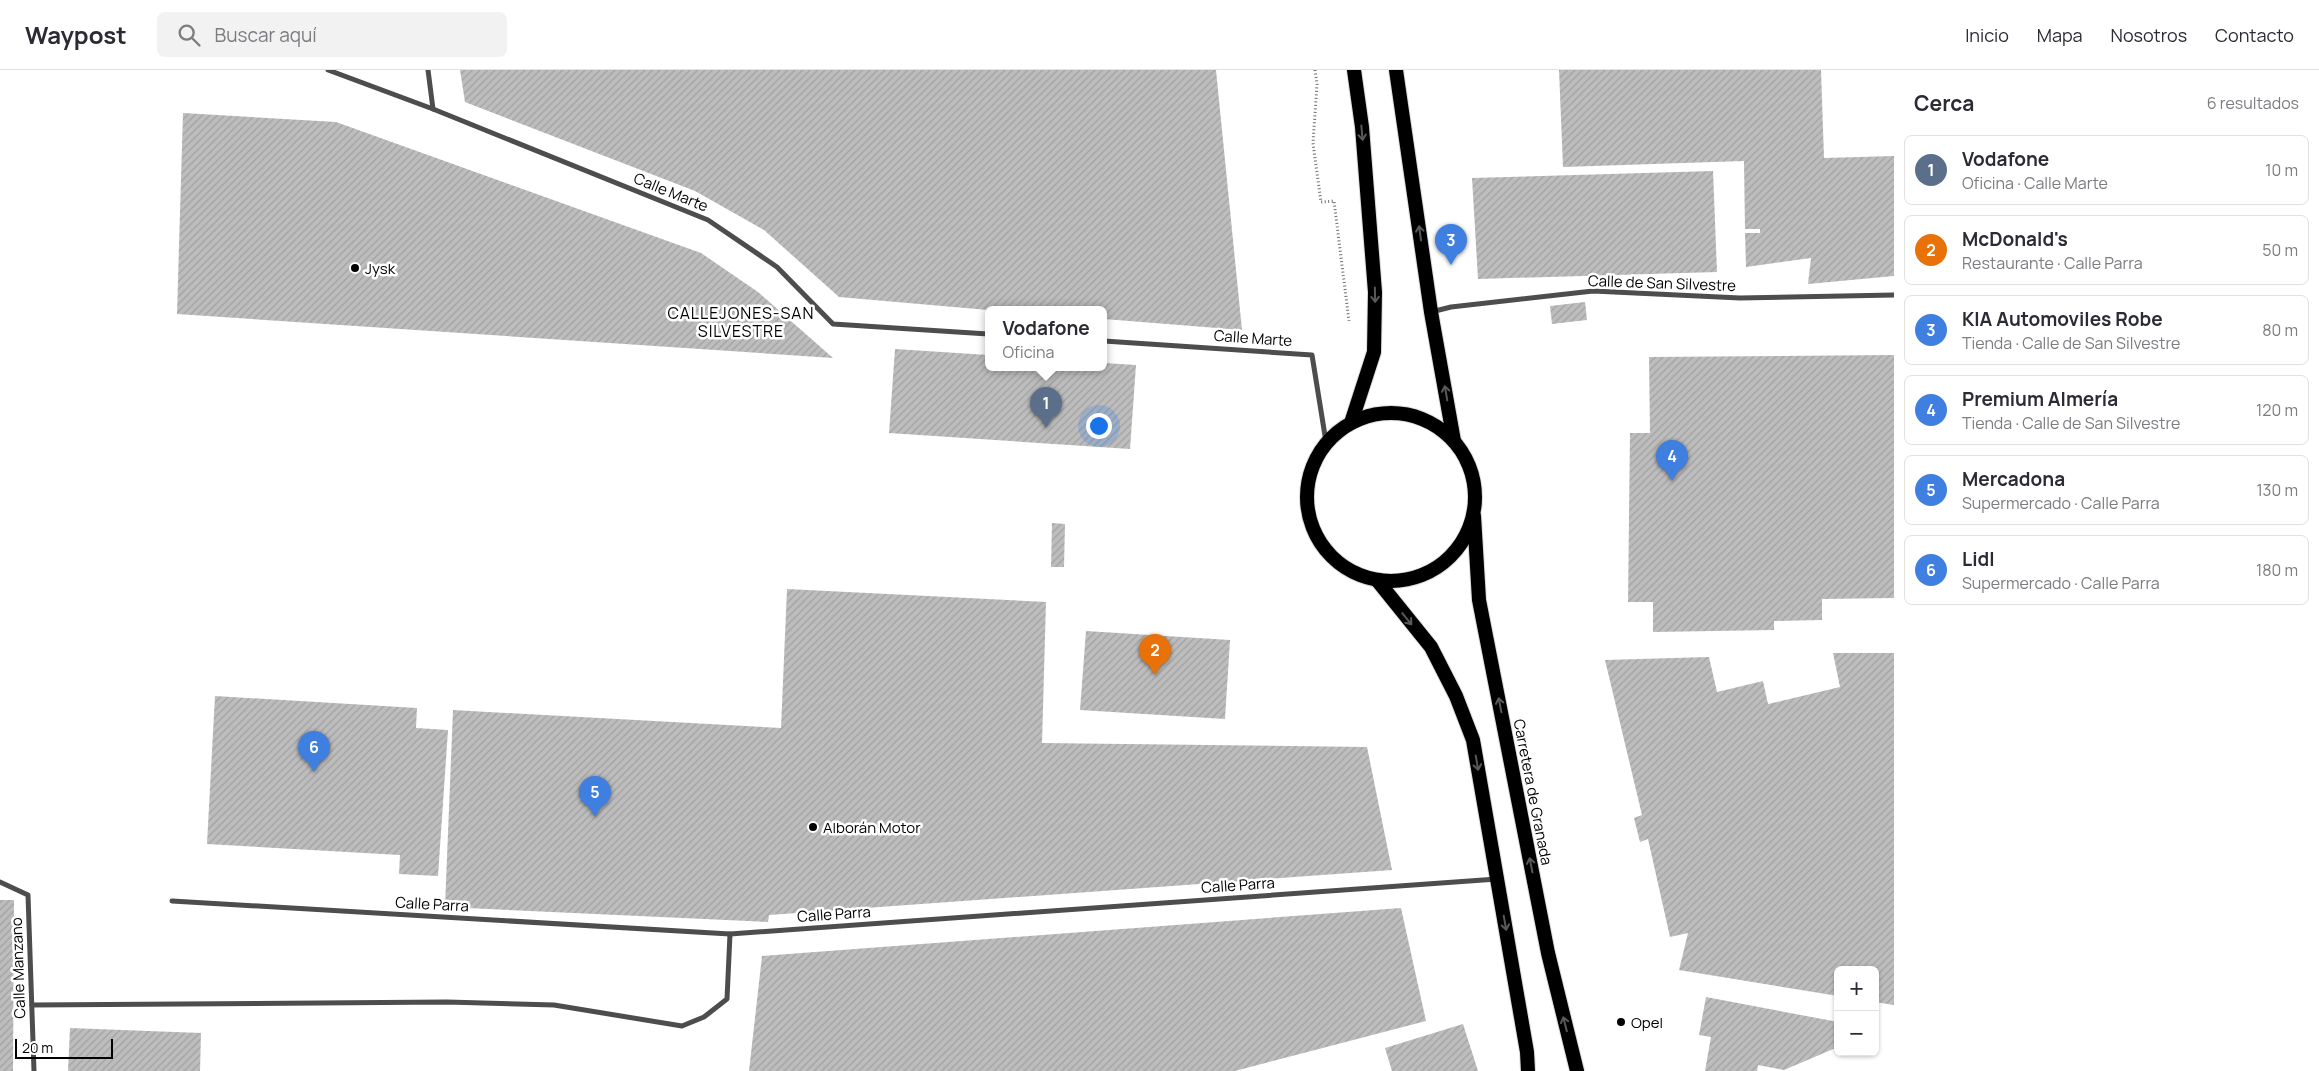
<!DOCTYPE html>
<html lang="es">
<head>
<meta charset="utf-8">
<style>
  :root { --surface:#fff; --page:#f2f2f3; --text:#2b2b33; --muted:#7c7c81; --line:#e1e1e2; --accent:#1a73e8 }
  body { margin:0; font-family:Manrope,sans-serif; background:var(--page); color:var(--text) }
  .controls { position:absolute; right:15px; bottom:15px; display:grid; overflow:hidden; border-radius:8px; box-shadow:0 1px 4px #0004 }
  .controls button { width:45px; height:45px; display:grid; place-items:center; padding:0; border:0; border-bottom:1px solid var(--line); background:var(--surface); color:var(--text); font:25px sans-serif }
  .scale { position:absolute; left:15px; bottom:12px; width:98px; box-sizing:border-box; padding-left:5px; border:2px solid #000; border-top:0; font-size:14px; line-height:18px; white-space:nowrap; color:#000; -webkit-text-stroke:4px #fff; paint-order:stroke }
  .you { position:absolute; left:1098px; top:355px; width:18px; height:18px; margin:-12px; border:4px solid #fff; border-radius:50%; background:#1a73e8; box-shadow:0 0 0 8px #1a73e833 }
  .badge { display:grid; place-items:center; width:32px; height:32px; border-radius:50%; background:var(--accent); color:#fff; font-size:16px; font-weight:700 }
  .pin { position:absolute; translate:-50% -41px; filter:drop-shadow(0 1px 2px #0008) }
  .pin::after { content:''; position:absolute; top:26px; width:18px; height:15px; background:inherit; clip-path:polygon(0 0,100% 0,50% 100%) }
  .popup { position:absolute; left:985px; top:236px; width:122px; height:65px; box-sizing:border-box; display:grid; place-content:center; border-radius:8px; background:var(--surface); filter:drop-shadow(0 1px 4px #0005); font-size:16px; white-space:nowrap; color:var(--muted) }
  .popup b { font-size:19px; color:var(--text) }
  .popup::after { content:''; position:absolute; left:50%; top:100%; margin-left:-10px; border:10px solid transparent; border-top-color:var(--surface) }
  .list { margin:0; padding:0; list-style:none }
  h2 { display:flex; justify-content:space-between; align-items:center; height:65px; margin:0; padding:0 20px; font-size:21px }
  h2 small { font-size:16px; font-weight:400; color:var(--muted) }
  .list li { display:grid; grid-template-columns:32px 1fr auto; gap:15px; align-items:center; box-sizing:border-box; height:70px; margin:0 10px 10px; padding:0 10px; border:1px solid var(--line); border-radius:8px }
  .list b { display:block; font-size:19px; white-space:nowrap }
  .list p { margin:0; font-size:16px; white-space:nowrap; color:var(--muted) }
  .list em { font-size:16px; font-style:normal; color:var(--muted) }
  .icon { flex:none; width:28px; height:28px; fill:none; stroke:currentColor; stroke-width:2; stroke-linecap:round; stroke-linejoin:round }
  .map { position:relative; flex:none; width:1894px; height:1001px; overflow:hidden }
  header { display:flex; align-items:center; gap:30px; box-sizing:border-box; height:70px; padding:0 25px; background:var(--surface); border-bottom:1px solid var(--line) }
  header strong { font-size:24px }
  nav { display:flex; gap:28px; margin-inline-start:auto; font-size:18px }
  .search { width:350px; height:45px; background:var(--page); display:flex; align-items:center; gap:12px; box-sizing:border-box; padding:0 18px; border-radius:8px; color:var(--muted); font-size:19px }
  main { display:flex }
  aside { flex:1; background:var(--surface) }
  .map>svg:first-child { display:block }
  .building { fill:url(#building-hatch) }
  .lines { fill:none; stroke-linecap:round; stroke-linejoin:round }
  .trunk-casing { stroke:#dbdbdb; stroke-width:16 }
  .path { stroke:#6f6f6f; stroke-width:3; stroke-dasharray:1 2.5; stroke-linecap:butt }
  .minor { stroke:#4d4d4d; stroke-width:5 }
  .trunk { stroke:#000; stroke-width:14 }
  .oneway { stroke:#595959 }
  .poi-dot { fill:#000; stroke:#fff; stroke-width:2 }
  .labels { text-anchor:middle; dominant-baseline:central; stroke-width:5; stroke-linejoin:round; paint-order:stroke }
  .street-label { font-size:15px; fill:#000; stroke:#fff }
  .poi-label { font-size:15px; fill:#000; stroke:#fff; text-anchor:start }
  .neighbourhood-label { font-size:16px; letter-spacing:1px; fill:#000; stroke:#fff }
</style>
</head>
<body>
<header>
<strong>Waypost</strong>
<div class="search"><svg class="icon" aria-label="search" viewBox="0 0 24 24"><circle cx="10" cy="10" r="6"/><path d="M15 15l6 6"/></svg>Buscar aquí</div>
<nav><a>Inicio</a><a>Mapa</a><a>Nosotros</a><a>Contacto</a></nav>
</header>
<main>
<div class="map">
<svg width="1894" height="1001" viewBox="0 0 1894 1001">
  <defs>
    <pattern id="building-hatch" width="6" height="6" patternUnits="userSpaceOnUse" patternTransform="scale(1.25)"><rect width="6" height="6" fill="#bdbdbd"/><path d="M-1 1l2-2M0 6l6-6M5 7l2-2" fill="none" stroke="#a1a1a1"/></pattern>
  </defs>
  <rect width="100%" height="100%" fill="#fff"/>
  <g class="building">
    <polygon points="460,0 1216,0 1242,260 1104,249 1104,239 988,240 839,227 764,160 695,121 465,32"/>
    <polygon points="1559,0 1821,0 1824,88 1894,86 1894,206 1808,214 1811,188 1746,197 1745,163 1760,163 1760,159 1745,159 1744,91 1563,97"/>
    <polygon points="183,43 336,52 701,183 758,222 833,288 177,244"/>
    <polygon points="1713,101 1717,202 1478,209 1472,108"/>
    <polygon points="1585,232 1587,250 1552,254 1550,236"/>
    <polygon points="895,279 988,285 988,297 1104,297 1104,293 1136,295 1130,379 889,363"/>
    <polygon points="1894,285 1894,528 1822,529 1822,550 1774,551 1774,560 1653,562 1653,532 1628,532 1630,363 1650,363 1649,287"/>
    <polygon points="1052,453 1065,454 1064,497 1051,497"/>
    <polygon points="787,519 1046,532 1042,673 1367,677 1392,800 769,845 768,852 445,837 453,640 781,658"/>
    <polygon points="1086,561 1230,570 1225,649 1080,640"/>
    <polygon points="1833,583 1894,583 1894,935 1875,932 1875,900 1838,900 1838,926 1679,900 1688,863 1670,867 1648,769 1640,772 1634,748 1642,745 1605,590 1709,587 1717,622 1763,611 1768,634 1840,617"/>
    <polygon points="215,626 417,638 416,658 448,660 438,806 399,804 400,785 207,774"/>
    <polygon points="0,830 14,830 13,1001 0,1001"/>
    <polygon points="1401,838 1426,951 1235,1001 749,1001 762,886"/>
    <polygon points="1706,927 1838,952 1838,977 1784,1000 1758,995 1757,1001 1705,1001 1711,967 1699,965"/>
    <polygon points="1463,954 1478,1001 1392,1001 1385,978"/>
    <polygon points="70,958 201,963 200,1001 68,1001"/>
  </g>
  <g class="lines">
    <defs>
      <g id="trunk">
        <polyline points="1396,0 1431,242 1454,371"/>
        <circle cx="1391" cy="427" r="84"/>
        <polyline points="1351,353 1374,282 1375,222 1362,57 1354,0"/>
        <polyline points="1474,446 1479,530 1548,883 1577,1001"/>
        <polyline points="1377,510 1431,577 1456,626 1473,670 1527,982 1528,1001"/>
      </g>
    </defs>
    <use href="#trunk" class="trunk-casing"/>
    <polyline class="path" points="1315,0 1317,14 1313,73 1321,132 1334,131 1349,251"/>
    <g class="minor">
      <polyline points="328,0 433,39 708,150 777,197 833,254 988,264"/>
      <polyline points="428,0 433,39"/>
      <polyline points="1431,242 1451,237 1593,221 1740,228 1894,225"/>
      <polyline points="1104,271 1312,285 1326,372"/>
      <polyline points="0,812 28,825 34,1001"/>
      <polyline points="172,831 730,864 1497,809"/>
      <polyline points="32,935 447,932 554,935 682,956 704,947 727,929 730,864"/>
    </g>
    <use href="#trunk" class="trunk"/>
  </g>
  <defs><path id="oneway-shaft" d="M-6 0H5M1.5-3L5.5 0L1.5 3" fill="none" stroke-width="1.6" stroke-linecap="round" stroke-linejoin="round" transform="scale(1.25)"/></defs>
  <g class="oneway">
    <use href="#oneway-shaft" transform="translate(1362 63) rotate(85)"/>
    <use href="#oneway-shaft" transform="translate(1420 163) rotate(-98)"/>
    <use href="#oneway-shaft" transform="translate(1375 225) rotate(89)"/>
    <use href="#oneway-shaft" transform="translate(1446 323) rotate(-100)"/>
    <use href="#oneway-shaft" transform="translate(1407 549) rotate(51)"/>
    <use href="#oneway-shaft" transform="translate(1500 635) rotate(-101)"/>
    <use href="#oneway-shaft" transform="translate(1477 693) rotate(80)"/>
    <use href="#oneway-shaft" transform="translate(1531 795) rotate(-101)"/>
    <use href="#oneway-shaft" transform="translate(1505 853) rotate(80)"/>
    <use href="#oneway-shaft" transform="translate(1565 954) rotate(-104)"/>
  </g>
  <g class="poi-dot">
    <circle cx="355" cy="198" r="5"/>
    <circle cx="813" cy="757" r="5"/>
    <circle cx="1621" cy="952" r="5"/>
  </g>
  <g class="labels">
    <g class="street-label">
      <text transform="translate(671 122) rotate(22)">Calle Marte</text>
      <text transform="translate(1662 213) rotate(2)">Calle de San Silvestre</text>
      <text transform="translate(1253 268) rotate(4)">Calle Marte</text>
      <text transform="translate(1533 722) rotate(79)">Carretera de Granada</text>
      <text transform="translate(1238 815) rotate(-4)">Calle Parra</text>
      <text transform="translate(432 834) rotate(3)">Calle Parra</text>
      <text transform="translate(834 844) rotate(-4)">Calle Parra</text>
      <text transform="translate(18 898) rotate(-92)">Calle Manzano</text>
    </g>
    <g class="poi-label">
      <text x="365" y="198">Jysk</text>
      <text x="823" y="757">Alborán Motor</text>
      <text x="1631" y="952">Opel</text>
    </g>
    <g class="neighbourhood-label">
      <text x="741" y="243">CALLEJONES-SAN<tspan x="741" dy="18">SILVESTRE</tspan></text>
    </g>
  </g>
</svg>
<div class="controls">
<button>+</button>
<button>−</button>
</div>
<div class="scale">20 m</div>
<div class="you"></div>
<div class="pin badge" style="left:1046px;top:358px;background:#5c6f8a">1</div>
<div class="popup"><b>Vodafone</b>Oficina</div>
<div class="pin badge" style="left:1155px;top:605px;background:#e8710a">2</div>
<div class="pin badge" style="left:1451px;top:195px;background:#3f7fe0">3</div>
<div class="pin badge" style="left:1672px;top:411px;background:#3f7fe0">4</div>
<div class="pin badge" style="left:595px;top:747px;background:#3f7fe0">5</div>
<div class="pin badge" style="left:314px;top:702px;background:#3f7fe0">6</div>
</div>
<aside>
<h2>Cerca<small>6 resultados</small></h2>
<ul class="list">
<li><span class="badge" style="background:#5c6f8a">1</span><div><b>Vodafone</b><p>Oficina · Calle Marte</p></div><em>10 m</em></li>
<li><span class="badge" style="background:#e8710a">2</span><div><b>McDonald's</b><p>Restaurante · Calle Parra</p></div><em>50 m</em></li>
<li><span class="badge" style="background:#3f7fe0">3</span><div><b>KIA Automoviles Robe</b><p>Tienda · Calle de San Silvestre</p></div><em>80 m</em></li>
<li><span class="badge" style="background:#3f7fe0">4</span><div><b>Premium Almería</b><p>Tienda · Calle de San Silvestre</p></div><em>120 m</em></li>
<li><span class="badge" style="background:#3f7fe0">5</span><div><b>Mercadona</b><p>Supermercado · Calle Parra</p></div><em>130 m</em></li>
<li><span class="badge" style="background:#3f7fe0">6</span><div><b>Lidl</b><p>Supermercado · Calle Parra</p></div><em>180 m</em></li>
</ul>
</aside>
</main>
</body>
</html>
